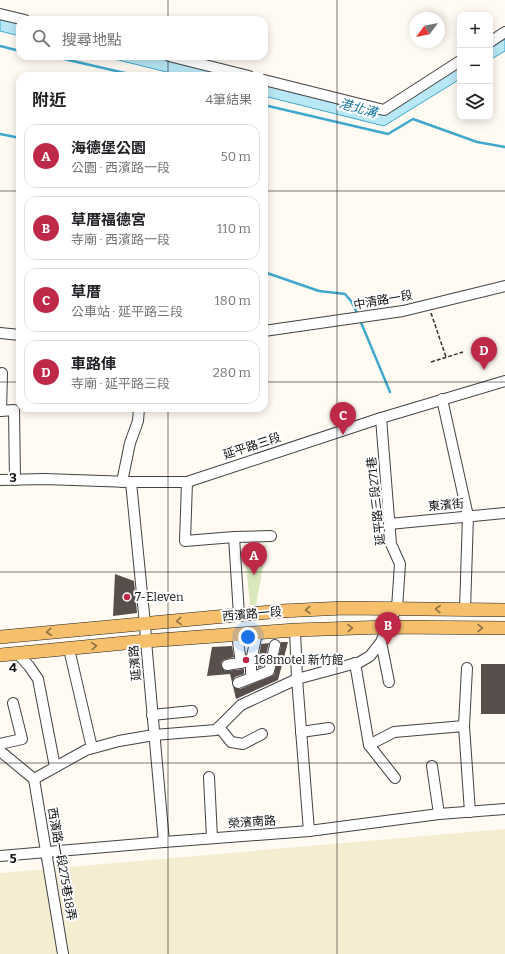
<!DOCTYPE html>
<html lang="zh-TW">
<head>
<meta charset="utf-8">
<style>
  :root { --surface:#fff; --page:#f6f6f6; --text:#202124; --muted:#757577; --line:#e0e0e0; --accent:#be2947 }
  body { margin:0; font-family:Bitter,"Noto Sans TC",serif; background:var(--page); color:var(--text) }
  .controls { position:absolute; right:12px; top:12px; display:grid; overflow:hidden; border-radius:8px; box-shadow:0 2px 10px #0003 }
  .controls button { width:36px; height:36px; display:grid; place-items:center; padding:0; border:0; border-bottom:1px solid var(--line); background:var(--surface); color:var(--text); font:20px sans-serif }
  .compass { position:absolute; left:409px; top:12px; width:36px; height:36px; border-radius:50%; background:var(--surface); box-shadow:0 2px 10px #0003; rotate:238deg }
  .you { position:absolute; left:248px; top:637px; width:14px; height:14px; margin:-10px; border:3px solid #fff; border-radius:50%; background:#1a73e8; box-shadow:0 0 0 6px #1a73e833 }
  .badge { display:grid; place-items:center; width:26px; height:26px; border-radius:50%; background:var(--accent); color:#fff; font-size:13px; font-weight:700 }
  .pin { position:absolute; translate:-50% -33px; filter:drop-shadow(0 1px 2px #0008) }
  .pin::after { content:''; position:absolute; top:21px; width:14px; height:12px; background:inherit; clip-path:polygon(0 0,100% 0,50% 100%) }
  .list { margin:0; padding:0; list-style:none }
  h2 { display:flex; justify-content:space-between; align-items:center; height:52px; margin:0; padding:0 16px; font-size:17px }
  h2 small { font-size:13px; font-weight:400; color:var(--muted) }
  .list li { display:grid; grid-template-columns:26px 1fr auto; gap:12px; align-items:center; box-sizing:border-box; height:64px; margin:0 8px 8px; padding:0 8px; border:1px solid var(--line); border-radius:12px }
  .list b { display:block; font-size:15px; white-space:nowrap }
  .list p { margin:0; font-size:13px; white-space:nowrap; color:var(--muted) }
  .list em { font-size:13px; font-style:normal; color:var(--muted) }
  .icon { flex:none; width:22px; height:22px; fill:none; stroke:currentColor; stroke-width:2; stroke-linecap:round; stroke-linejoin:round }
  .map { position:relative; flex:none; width:505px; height:954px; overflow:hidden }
  .search { position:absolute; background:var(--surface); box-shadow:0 2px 10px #0003; left:16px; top:16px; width:252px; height:44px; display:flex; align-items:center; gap:10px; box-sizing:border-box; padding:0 14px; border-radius:12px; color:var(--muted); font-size:15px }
  .panel { position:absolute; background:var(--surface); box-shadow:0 2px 10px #0003; left:16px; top:72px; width:252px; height:340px; border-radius:12px }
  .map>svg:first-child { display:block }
  .farmland { fill:#f5edd2 }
  .green { fill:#dae9bc }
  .water { fill:#b8e7f5; stroke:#40a9cb }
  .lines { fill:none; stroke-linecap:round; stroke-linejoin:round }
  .stream { stroke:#40a9cb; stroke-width:2.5 }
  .building { fill:#584f4c }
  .minor-casing { stroke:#434343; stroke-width:12 }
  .major-casing { stroke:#212121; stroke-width:14 }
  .path { stroke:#323232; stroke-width:1.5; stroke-dasharray:4 2; stroke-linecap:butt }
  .minor { stroke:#fff; stroke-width:10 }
  .major { stroke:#f6bf6b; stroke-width:13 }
  .oneway { stroke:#8e7042 }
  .grid { fill:none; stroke:#101010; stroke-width:1; stroke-opacity:0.55 }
  .poi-dot { fill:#be2947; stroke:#fff; stroke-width:1.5 }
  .labels { text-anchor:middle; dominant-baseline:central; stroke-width:4; stroke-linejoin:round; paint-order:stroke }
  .street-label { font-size:12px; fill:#101010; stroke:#fff }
  .poi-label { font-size:12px; fill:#101010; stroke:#fff; text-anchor:start }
  .water-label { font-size:13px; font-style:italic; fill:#1a7aa0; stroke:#fff }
  .grid-label { font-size:13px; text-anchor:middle; font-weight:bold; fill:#101010; stroke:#fff; stroke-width:4; stroke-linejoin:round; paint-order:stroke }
</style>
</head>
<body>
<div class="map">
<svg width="505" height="954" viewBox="0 0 505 954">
  <rect width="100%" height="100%" fill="#fffaf2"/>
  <polygon class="farmland" points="505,829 505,954 0,954 0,873"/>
  <polygon class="green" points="244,545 267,545 256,605 250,605"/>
  <g class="water">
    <polygon points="0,17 20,22 20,36 0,31"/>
    <polygon points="505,39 505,51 490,60 490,48"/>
    <polygon points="102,56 158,56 238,76 183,76"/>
    <polygon points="460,67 460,79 384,126 264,96 264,82 386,113"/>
  </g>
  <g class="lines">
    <g class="stream">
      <polyline points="0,46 20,51"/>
      <polyline points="51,56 138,76"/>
      <polyline points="264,105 388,134 413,119 477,142 505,147"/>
      <polyline points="0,134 20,138"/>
      <polyline points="264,272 319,291 345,294 351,301 358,315"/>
      <polyline points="360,320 390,392"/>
    </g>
  </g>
  <g class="building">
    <polygon points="115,574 134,581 137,613 113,616"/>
    <polygon points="281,642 288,642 278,680 236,699 233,686 237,689 240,689 274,675 281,646"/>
    <polygon points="269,643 263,666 258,668 258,662 261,644"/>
    <polygon points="232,646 234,657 223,660 221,663 221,666 225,671 244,669 244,674 235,677 232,682 230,674 207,676 212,647"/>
    <rect x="481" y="664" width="24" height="50"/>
  </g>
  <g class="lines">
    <defs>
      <g id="minor">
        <polyline points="0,14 25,20"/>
        <polyline points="490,42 505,32"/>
        <polyline points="169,56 249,76"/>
        <polyline points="264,80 384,110 460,61"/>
        <polyline points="264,331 403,311 505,286"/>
        <polyline points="0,333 20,335"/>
        <polyline points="2,373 1,411 14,410 15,480"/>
        <polyline points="442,399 468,516 465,610"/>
        <polyline points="0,480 44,479 131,482 187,482 381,418 505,381"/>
        <polyline points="122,482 130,443 138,421 139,408"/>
        <polyline points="131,482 145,624 146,641 164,842"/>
        <polyline points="187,482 185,541 234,537 271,536"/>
        <polyline points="389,524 505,513"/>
        <polyline points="234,537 239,615"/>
        <polyline points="295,630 297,679 309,831"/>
        <polyline points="237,634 241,663"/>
        <polyline points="381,642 389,682"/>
        <polyline points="69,649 92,748"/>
        <polyline points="17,653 29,666 38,679 55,767"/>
        <polyline points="251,661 257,633"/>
        <polyline points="355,663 369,745 395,778"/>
        <polyline points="227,665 251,661 251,678"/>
        <polyline points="238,683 269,671 275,645"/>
        <polyline points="152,715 192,711"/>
        <polyline points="464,726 467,668"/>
        <polyline points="219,727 231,742 243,744 262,734"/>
        <polyline points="301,732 329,728"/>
        <polyline points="0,744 22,739 13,703"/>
        <polyline points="369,745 394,732 464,726 470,812"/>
        <polyline points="0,751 34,779"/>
        <polyline points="432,766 439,814"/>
        <polyline points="209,777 212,838"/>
        <polyline points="34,779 86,750 119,741 154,735 216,730 241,705 297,679 360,662 370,656 381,642 387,627 397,608 400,564 391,544 381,418"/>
        <polyline points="34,779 63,954"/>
        <polyline points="0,856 164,842 309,831 439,814 505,809"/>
      </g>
      <g id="major">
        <polyline points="0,637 281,611 344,608 505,610"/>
        <polyline points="0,655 146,641 295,630 387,627 505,628"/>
      </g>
    </defs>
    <use href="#minor" class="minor-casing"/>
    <use href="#major" class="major-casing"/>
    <g class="path">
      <polyline points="431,313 446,357"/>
      <polyline points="431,362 463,352"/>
    </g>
    <use href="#minor" class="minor"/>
    <use href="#major" class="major"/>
  </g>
  <defs><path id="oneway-chevron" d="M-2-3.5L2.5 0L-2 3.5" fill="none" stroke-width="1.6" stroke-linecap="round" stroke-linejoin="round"/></defs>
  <g class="oneway">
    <use href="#oneway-chevron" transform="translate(438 609) rotate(-178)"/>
    <use href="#oneway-chevron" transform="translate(308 610) rotate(177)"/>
    <use href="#oneway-chevron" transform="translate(179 621) rotate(175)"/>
    <use href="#oneway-chevron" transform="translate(350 628) rotate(-2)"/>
    <use href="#oneway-chevron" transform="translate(480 628) rotate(-1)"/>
    <use href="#oneway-chevron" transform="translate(49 632) rotate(174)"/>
    <use href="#oneway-chevron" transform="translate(94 646) rotate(-5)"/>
  </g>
  <path class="grid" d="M168,0V20M337,0V954M168,56V76M0,191H20M264,191H505M0,382H20M264,382H505M168,408V954M0,572H505M0,763H505"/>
  <g class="poi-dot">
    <circle cx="127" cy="597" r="4"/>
    <circle cx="246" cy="660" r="4"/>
  </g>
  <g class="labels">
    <g class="street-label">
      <text transform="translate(383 300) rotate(-10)">中清路一段</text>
      <text transform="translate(252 446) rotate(-18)">延平路三段</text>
      <text transform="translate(376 501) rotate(-96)">延平路三段271巷</text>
      <text transform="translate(446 505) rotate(-5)">東濱街</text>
      <text transform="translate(252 614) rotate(-5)">西濱路一段</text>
      <text transform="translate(135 663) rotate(-95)">延濱路</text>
      <text transform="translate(252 822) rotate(-4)">榮濱南路</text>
      <text transform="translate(62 864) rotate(80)">西濱路一段275巷18弄</text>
    </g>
    <g class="poi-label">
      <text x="135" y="597">7-Eleven</text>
      <text x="254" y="660">168motel 新竹館</text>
    </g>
    <g class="water-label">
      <text transform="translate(358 108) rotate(15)">港北溝</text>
    </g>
  </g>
  <g class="grid-label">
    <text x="13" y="482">3</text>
    <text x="13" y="672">4</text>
    <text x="13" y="863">5</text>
  </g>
</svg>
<div class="controls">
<button>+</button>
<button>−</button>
<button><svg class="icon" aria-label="layers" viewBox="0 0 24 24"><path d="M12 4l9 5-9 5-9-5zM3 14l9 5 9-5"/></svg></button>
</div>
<svg class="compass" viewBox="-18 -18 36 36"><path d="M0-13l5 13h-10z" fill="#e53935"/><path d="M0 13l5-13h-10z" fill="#757577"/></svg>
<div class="you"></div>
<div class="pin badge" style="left:254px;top:575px">A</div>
<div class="pin badge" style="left:388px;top:645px">B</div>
<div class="pin badge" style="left:343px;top:435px">C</div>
<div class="pin badge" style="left:484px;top:370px">D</div>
<div class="search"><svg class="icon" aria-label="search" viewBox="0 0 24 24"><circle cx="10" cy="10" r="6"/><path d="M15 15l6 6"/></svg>搜尋地點</div>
<section class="panel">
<h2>附近<small>4筆結果</small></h2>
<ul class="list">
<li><span class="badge">A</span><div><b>海德堡公園</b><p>公園 · 西濱路一段</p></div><em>50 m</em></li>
<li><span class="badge">B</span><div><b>草厝福德宮</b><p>寺廟 · 西濱路一段</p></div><em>110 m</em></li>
<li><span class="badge">C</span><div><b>草厝</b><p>公車站 · 延平路三段</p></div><em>180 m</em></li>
<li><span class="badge">D</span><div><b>車路俥</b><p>寺廟 · 延平路三段</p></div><em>280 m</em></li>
</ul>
</section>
</div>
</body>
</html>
